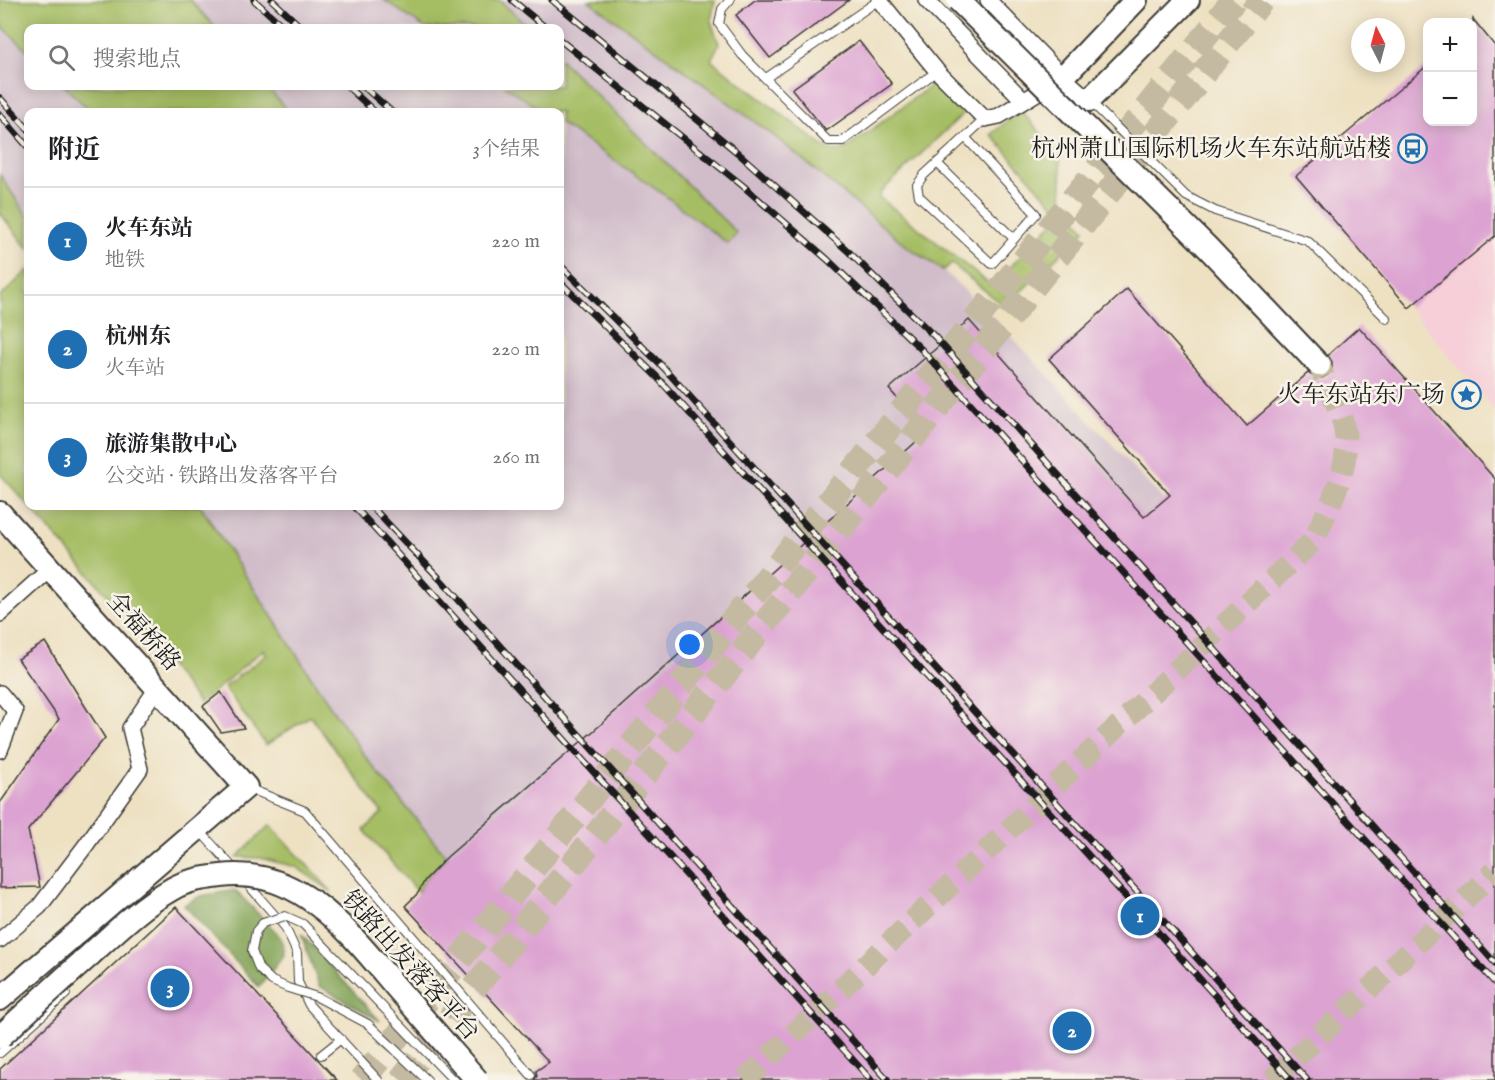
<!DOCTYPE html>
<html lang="zh">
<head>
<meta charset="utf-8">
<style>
  :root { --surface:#fff; --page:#f6f6f6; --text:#202124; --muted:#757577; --line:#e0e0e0; --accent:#1f6fb2 }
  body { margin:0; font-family:"IM FELL English","Noto Serif SC",serif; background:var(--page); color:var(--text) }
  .controls { position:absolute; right:18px; top:18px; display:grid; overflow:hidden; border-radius:12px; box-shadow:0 3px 15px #0003 }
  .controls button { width:54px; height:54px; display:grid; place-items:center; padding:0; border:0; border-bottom:2px solid var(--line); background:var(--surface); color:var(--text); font:30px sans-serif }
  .compass { position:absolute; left:1351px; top:18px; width:54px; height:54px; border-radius:50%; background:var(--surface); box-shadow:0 3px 15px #0003; rotate:354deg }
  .you { position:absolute; left:690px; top:645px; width:21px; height:21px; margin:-15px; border:4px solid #fff; border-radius:50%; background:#1a73e8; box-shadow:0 0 0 9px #1a73e833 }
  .badge { display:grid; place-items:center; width:39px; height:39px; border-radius:50%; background:var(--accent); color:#fff; font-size:20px; font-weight:700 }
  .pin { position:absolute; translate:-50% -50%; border:3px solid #fff; box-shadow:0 2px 6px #0006 }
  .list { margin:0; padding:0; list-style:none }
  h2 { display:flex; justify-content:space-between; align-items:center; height:78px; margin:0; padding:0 24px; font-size:26px }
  h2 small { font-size:20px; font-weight:400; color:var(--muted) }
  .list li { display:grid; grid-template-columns:39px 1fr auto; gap:18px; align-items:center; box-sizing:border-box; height:108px; padding:0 24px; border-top:2px solid var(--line) }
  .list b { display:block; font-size:22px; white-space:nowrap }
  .list p { margin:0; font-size:20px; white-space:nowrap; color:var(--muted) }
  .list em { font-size:20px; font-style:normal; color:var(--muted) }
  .icon { flex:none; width:33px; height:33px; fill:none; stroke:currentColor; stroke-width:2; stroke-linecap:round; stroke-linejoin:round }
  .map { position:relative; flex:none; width:1495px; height:1080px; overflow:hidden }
  .search { position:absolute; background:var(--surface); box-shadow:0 3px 15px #0003; left:24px; top:24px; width:540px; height:66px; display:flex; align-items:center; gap:15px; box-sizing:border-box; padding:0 21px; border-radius:12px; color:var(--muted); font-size:22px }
  .panel { position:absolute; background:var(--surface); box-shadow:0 3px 15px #0003; left:24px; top:108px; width:540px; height:402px; border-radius:12px }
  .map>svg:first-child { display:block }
  .built { fill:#f6cfd8 }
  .industrial { fill:#d1bdca; fill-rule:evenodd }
  .green { fill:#a5bd63; stroke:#606c40; stroke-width:1.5 }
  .forest { fill:#84a459; stroke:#50603a; stroke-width:1.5 }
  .building { fill:#dca2d1 }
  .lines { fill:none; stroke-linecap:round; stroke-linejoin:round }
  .secondary-tunnel { stroke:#c4baa1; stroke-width:22; stroke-dasharray:22 11; stroke-linecap:butt }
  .primary-tunnel { stroke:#c4baa1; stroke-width:26; stroke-dasharray:26 13; stroke-linecap:butt }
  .lane-casing { stroke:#3c3a35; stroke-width:10 }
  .street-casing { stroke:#3c3a35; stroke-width:18 }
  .secondary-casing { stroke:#3c3a35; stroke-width:26 }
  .lane { stroke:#fff; stroke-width:8 }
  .street { stroke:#fff; stroke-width:15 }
  .secondary { stroke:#fff; stroke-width:22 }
  .rail-casing { stroke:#1c1c1c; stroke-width:7 }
  .rail { stroke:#f7f3e8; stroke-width:4.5; stroke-dasharray:14; stroke-linecap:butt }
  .lane-bridge-casing { stroke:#3c3a35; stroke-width:10; stroke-linecap:butt }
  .secondary-bridge-casing { stroke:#3c3a35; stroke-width:26; stroke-linecap:butt }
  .lane-bridge { stroke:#fff; stroke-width:8 }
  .secondary-bridge { stroke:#fff; stroke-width:22 }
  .labels { text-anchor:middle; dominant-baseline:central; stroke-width:5; stroke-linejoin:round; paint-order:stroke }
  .poi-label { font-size:24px; fill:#1c1c1c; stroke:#f7f3e8; text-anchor:end }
  .street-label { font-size:24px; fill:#1c1c1c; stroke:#f7f3e8 }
</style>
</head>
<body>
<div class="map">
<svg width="1495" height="1080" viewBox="0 0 1495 1080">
  <rect width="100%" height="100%" fill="#f7f3e8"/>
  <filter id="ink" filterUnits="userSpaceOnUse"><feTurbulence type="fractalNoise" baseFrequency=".0167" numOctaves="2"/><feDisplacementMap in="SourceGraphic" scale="12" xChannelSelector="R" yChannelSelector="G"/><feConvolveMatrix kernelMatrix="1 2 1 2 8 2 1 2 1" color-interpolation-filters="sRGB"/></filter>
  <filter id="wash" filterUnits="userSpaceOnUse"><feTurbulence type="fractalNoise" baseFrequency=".008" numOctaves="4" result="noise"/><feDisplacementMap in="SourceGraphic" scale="24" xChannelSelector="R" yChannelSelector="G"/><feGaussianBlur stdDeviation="1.35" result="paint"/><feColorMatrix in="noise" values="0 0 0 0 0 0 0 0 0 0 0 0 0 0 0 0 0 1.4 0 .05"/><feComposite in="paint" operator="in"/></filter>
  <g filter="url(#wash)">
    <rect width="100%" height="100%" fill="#eee1c2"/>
    <polygon class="built" points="1495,232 1495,411 1409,308"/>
    <path class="industrial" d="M0,0H632L943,270L998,322L1495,857L603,1080L425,880L382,813L266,654L177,506H560V112H28V249L0,213ZM28,28H560V86H28Z"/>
    <g class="green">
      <polygon points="0,0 190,0 216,28 28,28 28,51 0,24"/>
      <polygon points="384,0 499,0 530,28 425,28"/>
      <polygon points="588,0 715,0 711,21 719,44 711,60 827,149 837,151 847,148 937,81 966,111 881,192 879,197 992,286 1061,214 991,134 1021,110 1060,156 1063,203 1085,230 1005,307 952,264 943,270 909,248 773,135"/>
      <polygon points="560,59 737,233 728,244 663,194 560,123 560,112 544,112 505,86 560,86"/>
      <polygon points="64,86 266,86 289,112 92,112"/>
      <polygon points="0,175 28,217 28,249 0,213"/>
      <polygon points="28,270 28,505 0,474 0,297"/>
      <polygon points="29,506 201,506 219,535 330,706 367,759 447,857 425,880 418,893 364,830 382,813 310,716 266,745 224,687 266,655 264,649 199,704 170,666"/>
      <polygon points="270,825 332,892 296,867 260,858 237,857"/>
    </g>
    <g class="forest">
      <polygon points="235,890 277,933 282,940 284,955 259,987 184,905 200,896"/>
      <polygon points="301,934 380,1021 319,986"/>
    </g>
    <g id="blocks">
      <g class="building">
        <polygon points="755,0 849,0 770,58 736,15"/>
        <polygon points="1473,19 1495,46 1495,236 1409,308 1296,176 1428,65 1428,122 1473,122"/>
        <polygon points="859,41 892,84 826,131 792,89"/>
        <polygon points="1127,289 1247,426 1308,373 1316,378 1322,378 1328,375 1332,369 1332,362 1328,355 1359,327 1495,479 1495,1080 534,1080 537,1076 536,1071 549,1062 405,906 418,893 425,880 447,857 598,727 927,432 889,389 969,320 1144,517 1170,495 1049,359"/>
        <polygon points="45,642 105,738 28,830 40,887 0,888 0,803 59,719 18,659"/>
        <polygon points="221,692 244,728 221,732 203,706"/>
        <polygon points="176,907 337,1080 0,1080 0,1069"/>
      </g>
    </g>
  </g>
  <g filter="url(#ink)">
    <use href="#blocks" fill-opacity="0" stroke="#3c3a35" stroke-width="1.5"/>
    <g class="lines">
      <g class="secondary-tunnel">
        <path d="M745,1080L1314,540C1327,510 1346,478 1346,444C1346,417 1329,389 1319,365"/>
        <polyline points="1272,1080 1495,871"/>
      </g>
      <g class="primary-tunnel">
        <polyline points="362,1080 1234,0"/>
        <polyline points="401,1080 1262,0"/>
      </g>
      <defs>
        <g id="lane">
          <polyline points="730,0 722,9 719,24 742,55 828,141 843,141 937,71"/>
          <polyline points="766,78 879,0"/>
          <polyline points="1090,101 1186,196 1215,211 1308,241 1387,319"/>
          <polyline points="965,137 1036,214 992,264 919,196 917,185 924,175 985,119"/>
          <polyline points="937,163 1014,239"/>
          <polyline points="248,788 305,811 531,1075"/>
          <polyline points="200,831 236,871"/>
          <polyline points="244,880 285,927 297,953 298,982 309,1005 378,1080"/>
          <polyline points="368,1024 427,1080"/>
          <polyline points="0,1053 66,994"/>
          <polyline points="321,1055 341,1039"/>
        </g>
        <g id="street">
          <polyline points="879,0 937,71 985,119 999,116 1053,83"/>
          <polyline points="926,0 1023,100"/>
          <polyline points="988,0 1063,77 1089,100"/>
          <polyline points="0,614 50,569"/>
          <polyline points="0,693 15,711 0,750"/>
          <polyline points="0,940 39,907 86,845 140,769 130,728 157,688"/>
        </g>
        <g id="secondary">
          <polyline points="1063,77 1136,0"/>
          <polyline points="1089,100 1188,0"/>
          <polyline points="0,513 246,787 0,999"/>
        </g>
      </defs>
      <use href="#lane" class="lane-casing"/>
      <use href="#street" class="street-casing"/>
      <use href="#secondary" class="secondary-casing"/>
      <use href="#lane" class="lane"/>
      <use href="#street" class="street"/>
      <use href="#secondary" class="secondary"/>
      <defs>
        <g id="rail">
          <polyline points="254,0 285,28"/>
          <polyline points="272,0 302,28"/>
          <polyline points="512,0 546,28"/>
          <polyline points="552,0 738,153 849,252 935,337 1495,963"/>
          <polyline points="560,40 742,185 827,259 922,350 1495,983"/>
          <polyline points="347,86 375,112"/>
          <polyline points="363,86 392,112"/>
          <polyline points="0,98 28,129"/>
          <polyline points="0,115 28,147"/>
          <polyline points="560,265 664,368 1307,1080"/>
          <polyline points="560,282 657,377 1291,1080"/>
          <polyline points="354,506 871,1080"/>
          <polyline points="371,506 440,579 888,1080"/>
        </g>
      </defs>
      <use href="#rail" class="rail-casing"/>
      <use href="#rail" class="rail"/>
      <defs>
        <polyline id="lane-bridge" points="368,1024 317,997 288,988 272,981 259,969 252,951 256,931 263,923 285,916 303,924 453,1080"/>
        <g id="secondary-bridge">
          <polyline points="958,0 1207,247 1319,365"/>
          <path d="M0,1037C30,1009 61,981 91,954C117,930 142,906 172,889C187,880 204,878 221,876C300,866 350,933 396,987C423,1018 450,1049 477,1080"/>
        </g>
      </defs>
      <use href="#lane-bridge" class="lane-bridge-casing"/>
      <use href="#secondary-bridge" class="secondary-bridge-casing"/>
      <use href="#lane-bridge" class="lane-bridge"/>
      <use href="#secondary-bridge" class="secondary-bridge"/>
    </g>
  </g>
  <defs>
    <symbol id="bus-ring" viewBox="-11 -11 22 22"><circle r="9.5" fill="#f7f3e8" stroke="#1f6fb2" stroke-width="1.5"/><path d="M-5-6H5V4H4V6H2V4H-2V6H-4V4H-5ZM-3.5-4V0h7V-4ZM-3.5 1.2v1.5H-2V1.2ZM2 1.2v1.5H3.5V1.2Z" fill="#1f6fb2"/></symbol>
    <symbol id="sight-ring" viewBox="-11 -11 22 22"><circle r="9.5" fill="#f7f3e8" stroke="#1f6fb2" stroke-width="1.5"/><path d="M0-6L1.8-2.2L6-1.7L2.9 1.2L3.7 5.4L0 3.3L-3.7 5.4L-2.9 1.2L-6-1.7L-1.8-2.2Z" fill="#1f6fb2"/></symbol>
  </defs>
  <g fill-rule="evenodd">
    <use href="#bus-ring" x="1396" y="132" width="33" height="33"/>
    <use href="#sight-ring" x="1450" y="378" width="33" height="33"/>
  </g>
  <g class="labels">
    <g class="poi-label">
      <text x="1391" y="149">杭州萧山国际机场火车东站航站楼</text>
      <text x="1445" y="395">火车东站东广场</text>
    </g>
    <g class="street-label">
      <text transform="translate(143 632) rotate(48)">全福桥路</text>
      <text transform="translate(410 966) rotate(48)">铁路出发落客平台</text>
    </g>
  </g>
</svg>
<div class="controls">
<button>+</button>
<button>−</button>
</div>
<svg class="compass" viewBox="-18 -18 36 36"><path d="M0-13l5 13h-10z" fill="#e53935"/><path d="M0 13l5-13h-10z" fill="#757577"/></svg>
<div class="you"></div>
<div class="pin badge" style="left:1140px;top:916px">1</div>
<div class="pin badge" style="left:1072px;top:1031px">2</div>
<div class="pin badge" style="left:170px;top:988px">3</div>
<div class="search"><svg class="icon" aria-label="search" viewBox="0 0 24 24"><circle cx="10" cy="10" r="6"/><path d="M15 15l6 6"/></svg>搜索地点</div>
<section class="panel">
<h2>附近<small>3个结果</small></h2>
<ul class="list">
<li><span class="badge">1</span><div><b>火车东站</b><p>地铁</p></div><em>220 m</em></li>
<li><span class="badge">2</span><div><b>杭州东</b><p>火车站</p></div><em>220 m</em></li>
<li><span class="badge">3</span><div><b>旅游集散中心</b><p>公交站 · 铁路出发落客平台</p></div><em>260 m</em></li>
</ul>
</section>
</div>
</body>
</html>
